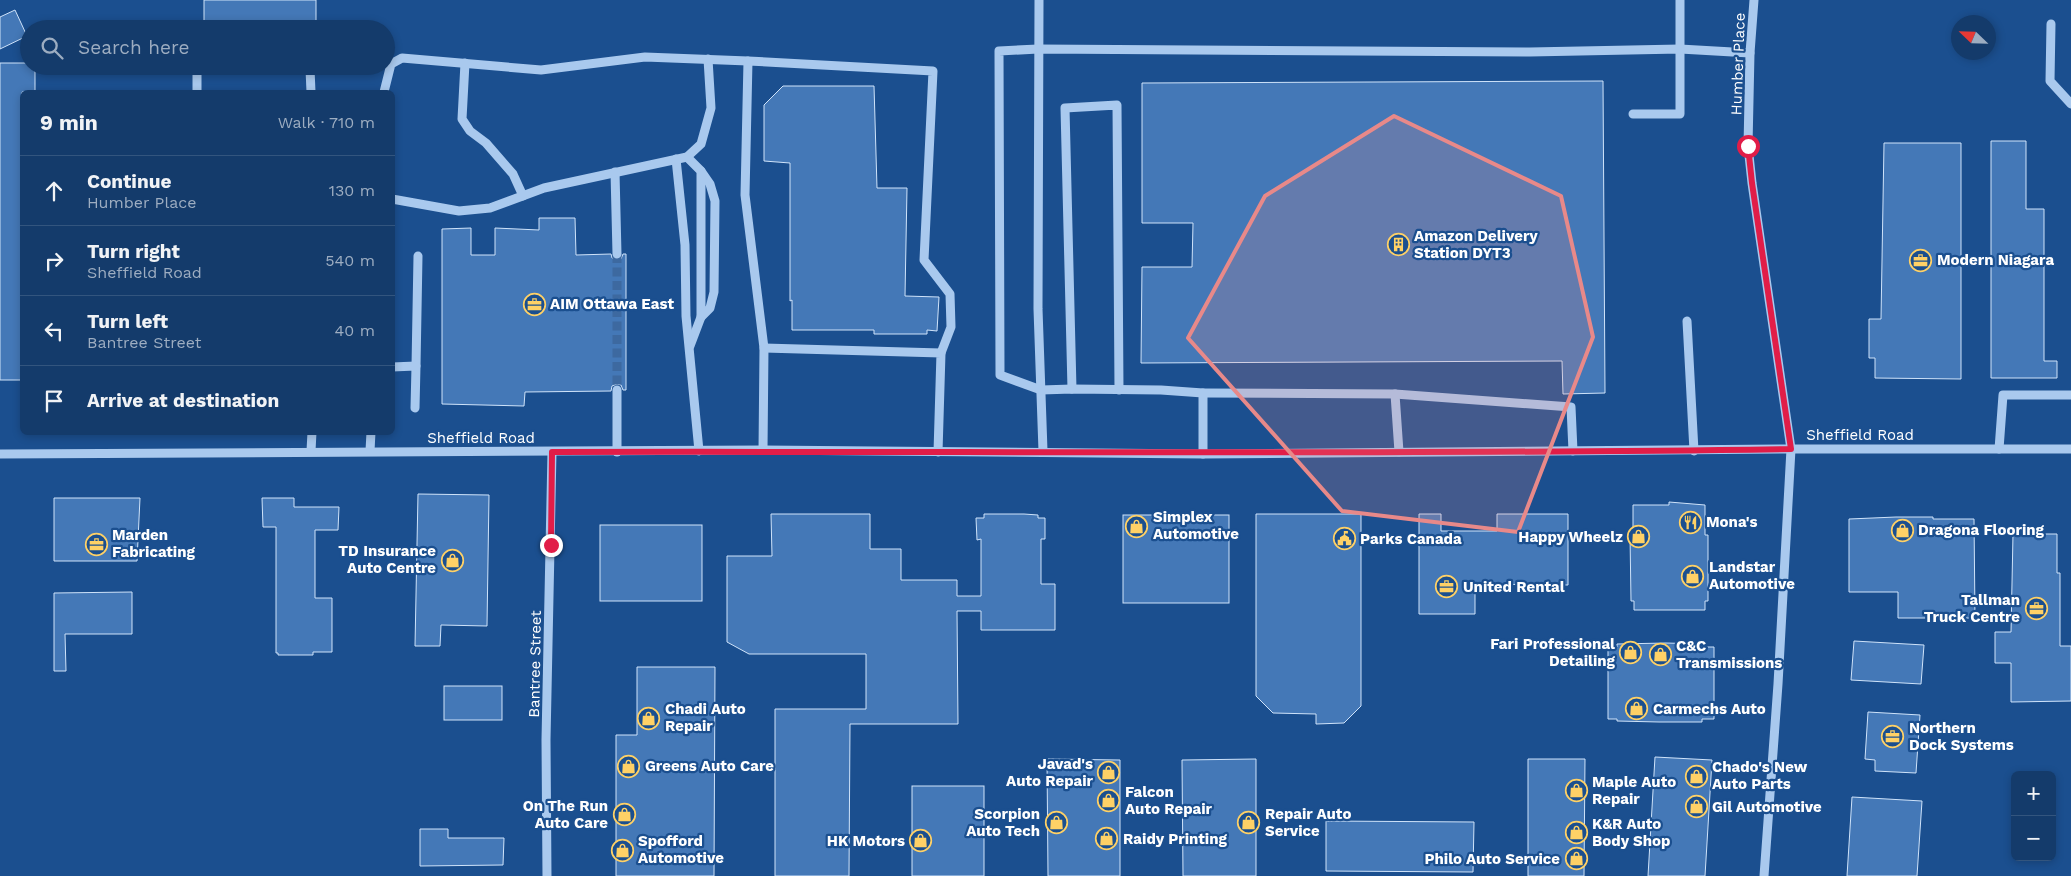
<!DOCTYPE html>
<html lang="en">
<head>
<meta charset="utf-8">
<style>
  :root { --surface:#143b6b; --page:#1d4271; --text:#f1f3f6; --muted:#9dadc1; --line:#33557e }
  body { margin:0; font-family:"Work Sans",sans-serif; background:var(--page); color:var(--text) }
  .controls { position:absolute; right:15px; bottom:15px; display:grid; overflow:hidden; border-radius:8px; box-shadow:0 2px 8px #0003 }
  .controls button { width:45px; height:45px; display:grid; place-items:center; padding:0; border:0; border-bottom:1px solid var(--line); background:var(--surface); color:var(--text); font:25px sans-serif }
  .compass { position:absolute; left:1951px; top:15px; width:45px; height:45px; border-radius:50%; background:var(--surface); box-shadow:0 2px 8px #0003; rotate:293deg }
  .stop { position:absolute; width:15px; height:15px; margin:-11px; border:4px solid #e11d48; border-radius:50%; background:#fff }
  .stop.end { background:#e11d48; border-color:#fff; box-shadow:0 1px 5px #0008 }
  .list { margin:0; padding:0; list-style:none }
  h2 { display:flex; justify-content:space-between; align-items:center; height:65px; margin:0; padding:0 20px; font-size:21px }
  h2 small { font-size:16px; font-weight:400; color:var(--muted) }
  .list li { display:grid; grid-template-columns:32px 1fr auto; gap:15px; align-items:center; box-sizing:border-box; height:70px; padding:0 20px; border-top:1px solid var(--line) }
  .list b { display:block; font-size:19px; white-space:nowrap }
  .list p { margin:0; font-size:16px; white-space:nowrap; color:var(--muted) }
  .list em { font-size:16px; font-style:normal; color:var(--muted) }
  .icon { flex:none; width:28px; height:28px; fill:none; stroke:currentColor; stroke-width:2; stroke-linecap:round; stroke-linejoin:round }
  .map { position:relative; flex:none; width:2071px; height:876px; overflow:hidden }
  .search { position:absolute; background:var(--surface); box-shadow:0 2px 8px #0003; left:20px; top:20px; width:375px; height:55px; display:flex; align-items:center; gap:12px; box-sizing:border-box; padding:0 18px; border-radius:28px; color:var(--muted); font-size:19px }
  .panel { position:absolute; background:var(--surface); box-shadow:0 2px 8px #0003; left:20px; top:90px; width:375px; height:345px; border-radius:8px }
  .map>svg:first-child { display:block }
  .building { fill:#4478b7; stroke:#cfe3fa }
  .lines { fill:none; stroke-linecap:round; stroke-linejoin:round }
  .minor-tunnel { stroke:#3d69a0; stroke-width:9; stroke-dasharray:9 4.5; stroke-linecap:butt }
  .minor { stroke:#a9c9ee; stroke-width:9 }
  .route { stroke:#e11d48; stroke-width:6 }
  .marked { fill:#e88989; fill-opacity:0.2; stroke:#e88989; stroke-width:4; stroke-linejoin:round }
  .labels { text-anchor:middle; dominant-baseline:central; stroke-width:4.5; stroke-linejoin:round; paint-order:stroke }
  .street-label { font-size:15px; fill:#fff; stroke:#1b4f8f }
  .poi-label { font-size:15px; font-weight:bold; fill:#fff; stroke:#1b4f8f; text-anchor:start }
</style>
</head>
<body>
<div class="map">
<svg width="2071" height="876" viewBox="0 0 2071 876">
  <rect width="100%" height="100%" fill="#1b4f8f"/>
  <g class="building">
    <rect x="204" y="0" width="112" height="29"/>
    <polygon points="15,10 27,36 0,49 0,17"/>
    <polygon points="0,63 29,63 29,66 35,66 35,92 22,92 22,380 0,380"/>
    <polygon points="1603,81 1605,393 1563,394 1562,361 1141,363 1142,267 1192,267 1193,223 1142,223 1142,83"/>
    <polygon points="783,86 874,86 877,188 907,188 905,296 939,297 937,331 927,330 927,334 874,334 874,330 792,330 792,300 790,301 790,163 764,161 764,105"/>
    <polygon points="1991,141 2026,141 2026,209 2044,209 2044,361 2057,361 2057,378 1991,378"/>
    <polygon points="1884,143 1961,143 1961,379 1875,378 1875,358 1869,358 1869,319 1881,319"/>
    <polygon points="539,218 575,218 576,255 611,254 612,258 617,260 621,259 623,254 626,254 626,390 623,390 621,385 617,384 612,386 611,391 525,392 524,406 442,404 442,229 471,228 471,255 495,255 495,228 539,230"/>
    <polygon points="418,494 489,495 487,626 441,625 440,646 415,646"/>
    <polygon points="54,498 140,498 137,561 54,561"/>
    <polygon points="262,498 294,498 294,507 339,507 338,530 315,530 315,598 332,598 332,652 313,652 313,655 278,655 278,653 276,653 276,527 263,527"/>
    <polygon points="1669,502 1705,505 1705,535 1708,535 1708,601 1705,601 1705,610 1634,610 1634,601 1631,601 1630,535 1633,535 1633,505 1669,505"/>
    <polygon points="771,514 870,514 870,549 901,549 901,580 957,580 957,596 981,596 981,539 977,540 976,518 984,518 984,514 1024,514 1038,515 1038,518 1045,518 1045,539 1041,539 1041,584 1055,584 1055,630 981,630 981,611 957,611 958,724 850,724 849,876 775,876 775,709 866,709 866,654 749,654 727,642 727,556 772,556"/>
    <polygon points="1256,514 1361,514 1361,706 1344,723 1316,724 1316,714 1273,713 1256,696"/>
    <polygon points="1419,514 1441,514 1441,531 1497,531 1497,514 1568,514 1568,585 1475,584 1475,614 1419,614"/>
    <rect x="1123" y="515" width="106" height="88"/>
    <polygon points="1896,517 1933,517 1933,519 1974,519 1975,618 1898,618 1898,592 1849,592 1849,519"/>
    <rect x="600" y="525" width="102" height="76"/>
    <polygon points="2013,534 2057,534 2057,573 2060,573 2060,646 2071,646 2071,701 2011,702 2011,663 1995,663 1995,632 2011,632"/>
    <polygon points="132,592 132,634 65,634 66,671 54,671 54,593"/>
    <polygon points="1854,641 1924,645 1921,684 1851,680"/>
    <polygon points="1666,643 1702,644 1702,647 1714,647 1714,719 1702,719 1702,722 1659,722 1617,721 1617,719 1608,719 1608,647 1617,647 1617,644"/>
    <polygon points="637,667 715,667 714,876 616,876 616,735 637,735"/>
    <rect x="444" y="686" width="58" height="34"/>
    <polygon points="1868,712 1920,715 1916,773 1875,771 1875,760 1865,759"/>
    <polygon points="1655,757 1712,760 1705,876 1648,876"/>
    <polygon points="1047,759 1120,760 1120,876 1048,876"/>
    <polygon points="1256,759 1256,876 1183,876 1182,760"/>
    <polygon points="1528,759 1585,759 1584,876 1528,876"/>
    <rect x="912" y="786" width="72" height="90"/>
    <polygon points="1852,797 1922,801 1917,876 1847,876"/>
    <polygon points="1326,821 1474,822 1473,872 1326,871"/>
    <polygon points="420,829 448,829 448,838 504,838 503,865 420,866"/>
  </g>
  <g class="lines">
    <polyline class="minor-tunnel" points="617,254 617,390"/>
    <g class="minor">
      <polyline points="1039,0 1038,309 1043,451"/>
      <polyline points="1754,0 1750,53 1748,146 1752,183 1791,449 1778,684 1764,876"/>
      <polyline points="2051,24 2050,81 2071,104"/>
      <polyline points="465,63 462,119 470,131 486,143 513,174 523,196"/>
      <polyline points="197,92 197,70 310,69 311,92"/>
      <polyline points="384,92 391,64 402,58 541,70 645,57 748,61"/>
      <polyline points="1633,114 1680,114 1680,0"/>
      <polyline points="687,157 701,171 701,317 690,346"/>
      <polyline points="676,159 685,245 686,316 699,451"/>
      <polyline points="701,171 710,184 715,201 714,292 710,308 701,317"/>
      <polyline points="615,172 617,254"/>
      <polyline points="392,199 459,211 490,208 544,188 687,157 701,144 711,108 708,59"/>
      <polyline points="1687,321 1694,451"/>
      <polyline points="764,348 941,353 938,452"/>
      <polyline points="416,366 418,256"/>
      <polyline points="392,367 416,366 415,408"/>
      <polyline points="1072,389 1065,108 1117,105 1119,390"/>
      <polyline points="617,390 617,452"/>
      <polyline points="1203,393 1395,394 1399,452"/>
      <polyline points="1395,394 1571,407 1573,451"/>
      <polyline points="1999,449 2003,395 2071,395"/>
      <polyline points="763,450 764,348 745,195 748,61 933,71 924,260 950,294 951,327 941,353"/>
      <polyline points="311,451 312,432"/>
      <polyline points="370,451 371,432"/>
      <polyline points="0,454 763,450 1203,454 1791,449 2071,449"/>
      <polyline points="1203,454 1203,393 1161,390 1072,389 1041,390 1000,375 999,51 1038,49 1530,52 1680,49 1750,53"/>
      <polyline points="547,876 546,740 552,452"/>
    </g>
  </g>
  <g class="lines">
    <path class="route" d="M551,545L552,452C965,451 1378,455 1791,449L1752,183L1748,146"/>
  </g>
  <path class="marked" d="M1394,116L1561,196L1593,337L1518,532L1342,511L1188,338L1265,196Z"/>
  <defs>
    <symbol id="building-ring" viewBox="-11 -11 22 22"><circle r="9.5" fill="#1b4f8f" stroke="#ffd166" stroke-width="1.5"/><path d="M-4-6H4V6H1V3H-1V6H-4ZM-2.5-4.3h1.7v1.8h-1.7ZM.8-4.3h1.7v1.8H.8ZM-2.5-1h1.7V.8h-1.7ZM.8-1h1.7V.8H.8Z" fill="#ffd166"/></symbol>
    <symbol id="office-ring" viewBox="-11 -11 22 22"><circle r="9.5" fill="#1b4f8f" stroke="#ffd166" stroke-width="1.5"/><path d="M-6-3h4V-5.5h4V-3h4V5H-6ZM-1-4.5V-3h2v-1.5ZM-6 0V1H6V0Z" fill="#ffd166"/></symbol>
    <symbol id="restaurant-ring" viewBox="-11 -11 22 22"><circle r="9.5" fill="#1b4f8f" stroke="#ffd166" stroke-width="1.5"/><path d="M-5-6h1v4h1v-4h1v4h1v-4h1v5L-1.5 .5V6h-2V.5L-5-1ZM5-6V6H3V1.5H1.5Q1.5-4 5-6Z" fill="#ffd166"/></symbol>
    <symbol id="shop-ring" viewBox="-11 -11 22 22"><circle r="9.5" fill="#1b4f8f" stroke="#ffd166" stroke-width="1.5"/><path d="M-5-2.5h2.3a2.7 3.5 0 0 1 5.4 0H5L5.5 6h-11ZM-1.5-2.5h3a1.5 2.3 0 0 0-3 0Z" fill="#ffd166"/></symbol>
    <symbol id="civic-ring" viewBox="-11 -11 22 22"><circle r="9.5" fill="#1b4f8f" stroke="#ffd166" stroke-width="1.5"/><path d="M-.6-6.5H3V-4.5H.6V-3L4-1V1h2V6H-6V1h2V-1L-.6-3ZM-1.2 2.5V6h2.4V2.5Z" fill="#ffd166"/></symbol>
  </defs>
  <g fill-rule="evenodd">
    <use href="#building-ring" x="1386" y="232" width="25" height="25"/>
    <use href="#office-ring" x="1908" y="248" width="25" height="25"/>
    <use href="#office-ring" x="522" y="292" width="25" height="25"/>
    <use href="#restaurant-ring" x="1678" y="510" width="25" height="25"/>
    <use href="#shop-ring" x="1124" y="514" width="25" height="25"/>
    <use href="#shop-ring" x="1890" y="518" width="25" height="25"/>
    <use href="#shop-ring" x="1626" y="524" width="25" height="25"/>
    <use href="#civic-ring" x="1332" y="526" width="25" height="25"/>
    <use href="#office-ring" x="84" y="532" width="25" height="25"/>
    <use href="#shop-ring" x="440" y="548" width="25" height="25"/>
    <use href="#shop-ring" x="1680" y="564" width="25" height="25"/>
    <use href="#office-ring" x="1434" y="574" width="25" height="25"/>
    <use href="#office-ring" x="2024" y="596" width="25" height="25"/>
    <use href="#shop-ring" x="1618" y="640" width="25" height="25"/>
    <use href="#shop-ring" x="1648" y="642" width="25" height="25"/>
    <use href="#shop-ring" x="1624" y="696" width="25" height="25"/>
    <use href="#shop-ring" x="636" y="706" width="25" height="25"/>
    <use href="#office-ring" x="1880" y="724" width="25" height="25"/>
    <use href="#shop-ring" x="616" y="754" width="25" height="25"/>
    <use href="#shop-ring" x="1096" y="760" width="25" height="25"/>
    <use href="#shop-ring" x="1684" y="764" width="25" height="25"/>
    <use href="#shop-ring" x="1564" y="778" width="25" height="25"/>
    <use href="#shop-ring" x="1096" y="788" width="25" height="25"/>
    <use href="#shop-ring" x="1684" y="794" width="25" height="25"/>
    <use href="#shop-ring" x="612" y="802" width="25" height="25"/>
    <use href="#shop-ring" x="1044" y="810" width="25" height="25"/>
    <use href="#shop-ring" x="1236" y="810" width="25" height="25"/>
    <use href="#shop-ring" x="1564" y="820" width="25" height="25"/>
    <use href="#shop-ring" x="1094" y="826" width="25" height="25"/>
    <use href="#shop-ring" x="908" y="828" width="25" height="25"/>
    <use href="#shop-ring" x="610" y="838" width="25" height="25"/>
    <use href="#shop-ring" x="1564" y="846" width="25" height="25"/>
  </g>
  <g class="labels">
    <g class="street-label">
      <text transform="translate(1738 64) rotate(-88)">Humber Place</text>
      <text x="1860" y="435">Sheffield Road</text>
      <text x="481" y="438">Sheffield Road</text>
      <text transform="translate(535 664) rotate(-89)">Bantree Street</text>
    </g>
    <g class="poi-label">
      <text x="1414" y="236">Amazon Delivery<tspan x="1414" dy="17">Station DYT3</tspan></text>
      <text x="1937" y="260">Modern Niagara</text>
      <text x="550" y="304">AIM Ottawa East</text>
      <text x="1153" y="517">Simplex<tspan x="1153" dy="17">Automotive</tspan></text>
      <text x="1706" y="522">Mona's</text>
      <text x="1918" y="530">Dragona Flooring</text>
      <text x="112" y="535">Marden<tspan x="112" dy="17">Fabricating</tspan></text>
      <text x="1623" y="537" text-anchor="end">Happy Wheelz</text>
      <text x="1360" y="539">Parks Canada</text>
      <text x="436" y="551" text-anchor="end">TD Insurance<tspan x="436" dy="17">Auto Centre</tspan></text>
      <text x="1709" y="567">Landstar<tspan x="1709" dy="17">Automotive</tspan></text>
      <text x="1463" y="587">United Rental</text>
      <text x="2020" y="600" text-anchor="end">Tallman<tspan x="2020" dy="17">Truck Centre</tspan></text>
      <text x="1615" y="644" text-anchor="end">Fari Professional<tspan x="1615" dy="17">Detailing</tspan></text>
      <text x="1676" y="646">C&amp;C<tspan x="1676" dy="17">Transmissions</tspan></text>
      <text x="665" y="709">Chadi Auto<tspan x="665" dy="17">Repair</tspan></text>
      <text x="1653" y="709">Carmechs Auto</text>
      <text x="1909" y="728">Northern<tspan x="1909" dy="17">Dock Systems</tspan></text>
      <text x="1093" y="764" text-anchor="end">Javad's<tspan x="1093" dy="17">Auto Repair</tspan></text>
      <text x="645" y="766">Greens Auto Care</text>
      <text x="1712" y="767">Chado's New<tspan x="1712" dy="17">Auto Parts</tspan></text>
      <text x="1592" y="782">Maple Auto<tspan x="1592" dy="17">Repair</tspan></text>
      <text x="1125" y="792">Falcon<tspan x="1125" dy="17">Auto Repair</tspan></text>
      <text x="608" y="806" text-anchor="end">On The Run<tspan x="608" dy="17">Auto Care</tspan></text>
      <text x="1712" y="807">Gil Automotive</text>
      <text x="1040" y="814" text-anchor="end">Scorpion<tspan x="1040" dy="17">Auto Tech</tspan></text>
      <text x="1265" y="814">Repair Auto<tspan x="1265" dy="17">Service</tspan></text>
      <text x="1592" y="824">K&amp;R Auto<tspan x="1592" dy="17">Body Shop</tspan></text>
      <text x="1123" y="839">Raidy Printing</text>
      <text x="638" y="841">Spofford<tspan x="638" dy="17">Automotive</tspan></text>
      <text x="905" y="841" text-anchor="end">HK Motors</text>
      <text x="1560" y="859" text-anchor="end">Philo Auto Service</text>
    </g>
  </g>
</svg>
<div class="controls">
<button>+</button>
<button>−</button>
</div>
<svg class="compass" viewBox="-18 -18 36 36"><path d="M0-13l5 13h-10z" fill="#e53935"/><path d="M0 13l5-13h-10z" fill="#9dadc1"/></svg>
<div class="stop" style="left:1748px;top:146px"></div>
<div class="stop end" style="left:551px;top:545px"></div>
<div class="search"><svg class="icon" aria-label="search" viewBox="0 0 24 24"><circle cx="10" cy="10" r="6"/><path d="M15 15l6 6"/></svg>Search here</div>
<section class="panel">
<h2>9 min<small>Walk · 710 m</small></h2>
<ul class="list">
<li><svg class="icon" aria-label="ahead" viewBox="0 0 24 24"><path d="M12 20V5M6 11l6-6 6 6"/></svg><div><b>Continue</b><p>Humber Place</p></div><em>130 m</em></li>
<li><svg class="icon" aria-label="right" viewBox="0 0 24 24"><path d="M7 20v-9h11M14 6l5 5-5 5"/></svg><div><b>Turn right</b><p>Sheffield Road</p></div><em>540 m</em></li>
<li><svg class="icon" aria-label="left" viewBox="0 0 24 24"><path d="M17 20v-9H6M10 6l-5 5 5 5"/></svg><div><b>Turn left</b><p>Bantree Street</p></div><em>40 m</em></li>
<li><svg class="icon" aria-label="arrive" viewBox="0 0 24 24"><path d="M6 21V4h12l-3 4 3 4H6"/></svg><div><b>Arrive at destination</b></div></li>
</ul>
</section>
</div>
</body>
</html>
